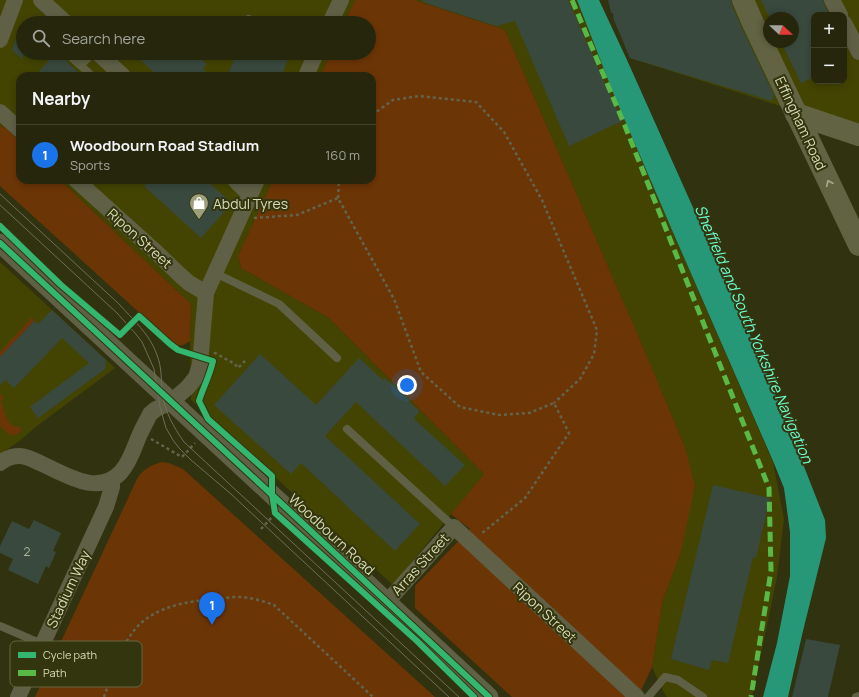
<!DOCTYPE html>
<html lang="en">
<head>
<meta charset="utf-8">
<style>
  :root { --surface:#25260c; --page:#2d2e15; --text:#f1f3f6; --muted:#a3a59d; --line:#42432d; --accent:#1a73e8 }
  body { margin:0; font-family:Manrope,sans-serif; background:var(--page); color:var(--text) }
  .controls { position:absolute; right:12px; top:12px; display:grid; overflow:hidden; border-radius:8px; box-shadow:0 2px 6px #0003 }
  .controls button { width:36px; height:36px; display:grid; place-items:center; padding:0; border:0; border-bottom:1px solid var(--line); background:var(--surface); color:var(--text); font:20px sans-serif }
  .compass { position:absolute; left:763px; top:12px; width:36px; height:36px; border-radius:50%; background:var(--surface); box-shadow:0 2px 6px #0003; rotate:112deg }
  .you { position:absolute; left:407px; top:385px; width:14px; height:14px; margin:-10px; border:3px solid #fff; border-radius:50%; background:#1a73e8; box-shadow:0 0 0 6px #1a73e833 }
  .badge { display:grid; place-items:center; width:26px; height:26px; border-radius:50%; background:var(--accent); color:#fff; font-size:13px; font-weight:700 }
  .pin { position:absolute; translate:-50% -33px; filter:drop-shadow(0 1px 2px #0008) }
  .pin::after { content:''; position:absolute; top:21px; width:14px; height:12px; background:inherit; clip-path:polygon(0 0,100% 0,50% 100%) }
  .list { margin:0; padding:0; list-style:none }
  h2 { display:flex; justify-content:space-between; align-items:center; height:52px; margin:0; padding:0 16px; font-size:17px }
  h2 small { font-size:13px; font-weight:400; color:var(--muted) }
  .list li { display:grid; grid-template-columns:26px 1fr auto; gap:12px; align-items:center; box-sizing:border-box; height:60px; padding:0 16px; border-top:1px solid var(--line) }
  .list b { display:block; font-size:15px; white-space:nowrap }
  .list p { margin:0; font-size:13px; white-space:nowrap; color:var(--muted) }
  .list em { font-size:13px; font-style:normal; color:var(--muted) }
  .icon { flex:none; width:22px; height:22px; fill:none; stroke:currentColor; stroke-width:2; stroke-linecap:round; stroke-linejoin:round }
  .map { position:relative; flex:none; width:859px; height:697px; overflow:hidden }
  .search { position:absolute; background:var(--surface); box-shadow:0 2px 6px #0003; left:16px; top:16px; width:360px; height:44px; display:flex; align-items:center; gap:10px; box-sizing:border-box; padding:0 14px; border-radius:22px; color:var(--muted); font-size:15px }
  .panel { position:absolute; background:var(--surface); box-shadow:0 2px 6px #0003; left:16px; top:72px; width:360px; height:112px; border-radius:12px }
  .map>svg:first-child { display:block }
  .built { fill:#434402; fill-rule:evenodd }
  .green { fill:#6c3506 }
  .water { fill:#269878 }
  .building { fill:#39493e }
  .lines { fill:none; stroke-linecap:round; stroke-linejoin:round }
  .path { stroke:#63644d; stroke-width:2.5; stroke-dasharray:3 3; stroke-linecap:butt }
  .service { stroke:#5f6046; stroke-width:8 }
  .minor { stroke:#5f6046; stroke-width:16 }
  .tertiary { stroke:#5f6046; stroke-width:19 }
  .secondary { stroke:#626342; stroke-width:22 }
  .tram { stroke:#6e6f58; stroke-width:1 }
  .quiet { stroke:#58b947; stroke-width:5; stroke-dasharray:10 5; stroke-linecap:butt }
  .cycleway-casing { stroke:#33350e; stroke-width:8 }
  .cycleway { stroke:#33b770; stroke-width:6 }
  .oneway { stroke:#a9ab88 }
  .labels { text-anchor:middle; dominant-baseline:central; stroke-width:4; stroke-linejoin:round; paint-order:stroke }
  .number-label { font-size:12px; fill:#b0b699 }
  .street-label { font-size:14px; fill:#d8dbb7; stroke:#33350e }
  .poi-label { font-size:14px; fill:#d8dbb7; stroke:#33350e; text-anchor:start }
  .water-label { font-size:15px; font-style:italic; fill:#6bfdd2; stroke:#33350e }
  .key { fill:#33350e; stroke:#656741; stroke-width:1 }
  .key-label { font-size:11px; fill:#d8dbb7 }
</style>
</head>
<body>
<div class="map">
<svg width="859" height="697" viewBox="0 0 859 697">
  <rect width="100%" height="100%" fill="#313210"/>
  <g class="built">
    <polygon points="0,0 355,0 344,23 23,23 23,53 331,53 320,76 20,76 20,142 7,129 0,126"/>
    <polygon points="414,0 577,0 614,95 672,230 773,462 784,519 777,577 752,697 667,697 664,693 652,667 663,600 680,555 685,447 636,331 505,30"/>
    <path d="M609,0H859V133L799,112L630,58ZM814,15H844V81H814ZM769,18H793V42H769Z"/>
    <polygon points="60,180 273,180 238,256 241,268 329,318 484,474 393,585 191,400 190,341 191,304"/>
    <polygon points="0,262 115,368 37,426 18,442 0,454"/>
  </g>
  <g class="green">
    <polygon points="355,0 414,0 505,30 637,333 685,447 695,486 680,555 663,600 652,667 638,697 512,697 415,608 415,586 470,529 451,514 484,474 329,318 241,268 238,256 273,180 372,180 372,76 320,76 331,53 369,53 369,23 344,23"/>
    <polygon points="0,126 7,129 20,142 20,180 60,180 191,304 190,341 183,345 176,346 0,186"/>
    <polygon points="32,317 34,321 0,357 0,352"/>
    <path d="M0,394L4,397L1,401L6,417L10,424L16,427L18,426L22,430C11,440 9,434 0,426Z"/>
    <path d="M162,462L169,463L183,469L435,697H35L137,479C143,469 151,465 162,462Z"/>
  </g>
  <polygon class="water" points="577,0 599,0 627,60 768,375 825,520 826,538 802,635 788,697 763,697 777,643 790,576 790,532 784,488 773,461 672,230 614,95"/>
  <g class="building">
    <polygon points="423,0 568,0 622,121 569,146 515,21 496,26 423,2"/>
    <polygon points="608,0 731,0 732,5 741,26 774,95 772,101 630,58 614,20 613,13 611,13"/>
    <polygon points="761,0 823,0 824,4 829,15 814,15 814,77 801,83 781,42 793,42 793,18 770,18"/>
    <polygon points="21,24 23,24 23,60 12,50"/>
    <polygon points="56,53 70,53 67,57 67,60 66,61 82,76 45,76 39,71"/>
    <polygon points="133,53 195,53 207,64 203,69 210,76 158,76"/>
    <polygon points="237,53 291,53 281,76 227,76"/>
    <polygon points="150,180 206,180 232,203 201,238 144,186"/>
    <polygon points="52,310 106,360 105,369 38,418 30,407 89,363 62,338 14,388 5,380 0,385 0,357 34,321 38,324"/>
    <polygon points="260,354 316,405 359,358 383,380 385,378 419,411 414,419 465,465 445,486 356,402 325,436 420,524 395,551 301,463 291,474 214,405"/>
    <polygon points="713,485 770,498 756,558 753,557 728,663 712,660 709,670 671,659"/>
    <polygon points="34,520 61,533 53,551 56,552 49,568 46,566 38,584 8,570 13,559 0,553 0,546 12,521 29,529"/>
    <polygon points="806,639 840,645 828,697 792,697"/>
  </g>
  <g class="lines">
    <g class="path">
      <polyline points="372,115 393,100 419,96 476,102 504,132 542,200 597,330 594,354 580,379 554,403"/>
      <polyline points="338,198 339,180"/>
      <polyline points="254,218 297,215 338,198 394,299 421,372 460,407 499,415 529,413 554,403 569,433 525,498 481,534"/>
      <polyline points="215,354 215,353 235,364 238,368 245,361"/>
      <polyline points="151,439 182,457 195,443"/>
      <polyline points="261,529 273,516"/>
      <path d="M104,697C112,674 120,647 136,628C156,606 188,601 217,599C224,598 231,597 238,597C250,597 263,601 274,605L373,697"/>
    </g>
    <g class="service">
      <polyline points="249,19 256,23"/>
      <polyline points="72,58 89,73"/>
      <polyline points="81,65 93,53"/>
      <polyline points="215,273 279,304 337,358"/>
      <polyline points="347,429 454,527"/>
      <polyline points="0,626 42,644"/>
      <polyline points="648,697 665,677 678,680 703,697"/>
      <polyline points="856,697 859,696"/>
    </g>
    <g class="minor">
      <polyline points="41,0 66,23"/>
      <polyline points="832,0 840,15"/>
      <polyline points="330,23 341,0"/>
      <polyline points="844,23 859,52"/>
      <polyline points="0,40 15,0"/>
      <polyline points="98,53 123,76"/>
      <polyline points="306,76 316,53"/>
      <polyline points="0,112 20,130"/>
      <polyline points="76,180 156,252 180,275 189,283 206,293"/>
      <polyline points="235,180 250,195"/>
      <path d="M0,463C6,458 12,456 20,456C26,456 34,460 40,463C65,474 98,497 121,472C130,462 134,448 139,436C142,429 146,422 150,414L156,409L171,402L188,387L196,377L200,364L206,293L257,180"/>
      <polyline points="387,602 454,527 637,697"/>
      <polyline points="18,697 106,507 112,487 112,480"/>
    </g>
    <polyline class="tertiary" points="0,243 283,505 489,697"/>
    <g class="secondary">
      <polyline points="743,0 752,21 859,245"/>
      <polyline points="796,114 859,135"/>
    </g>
    <g class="tram">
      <path d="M0,194L119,304C133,320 150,334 157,355C162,368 161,379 162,392C164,410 174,428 184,442L459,697"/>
      <polyline points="0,205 117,313 135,333 142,342 154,369 160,407 166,428 173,440 179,448 191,460 231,494 449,697"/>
    </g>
    <polyline class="quiet" points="572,0 625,126 769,488 771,571 751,697"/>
    <defs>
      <g id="cycleway">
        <path d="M0,226L61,285L120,335L139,316L170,344L178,350L213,361C210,375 203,388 199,401L208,419L272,476V494L275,513L417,641L474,697"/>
        <polyline points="0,243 283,505 489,697"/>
      </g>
    </defs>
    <use href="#cycleway" class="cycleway-casing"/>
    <use href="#cycleway" class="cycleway"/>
  </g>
  <defs><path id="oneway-chevron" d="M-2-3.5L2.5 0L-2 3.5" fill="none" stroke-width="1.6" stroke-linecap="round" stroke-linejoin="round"/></defs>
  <use class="oneway" href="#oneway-chevron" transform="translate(829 183) rotate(-116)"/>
  <defs>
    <symbol id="shop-pin" viewBox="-11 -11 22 30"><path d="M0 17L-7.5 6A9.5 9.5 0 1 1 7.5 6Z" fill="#9ea07d" stroke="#33350e"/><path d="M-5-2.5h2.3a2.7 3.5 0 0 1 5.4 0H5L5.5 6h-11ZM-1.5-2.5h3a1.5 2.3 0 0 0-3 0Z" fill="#fff"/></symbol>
  </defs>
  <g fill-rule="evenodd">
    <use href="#shop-pin" x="188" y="192" width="22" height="30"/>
  </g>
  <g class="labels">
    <g class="number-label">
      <text x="27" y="551">2</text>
    </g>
    <g class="street-label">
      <text transform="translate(801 123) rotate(65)">Effingham Road</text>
      <text transform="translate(140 238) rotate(42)">Ripon Street</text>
      <text transform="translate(332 534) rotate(43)">Woodbourn Road</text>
      <text transform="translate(420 564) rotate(-48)">Arras Street</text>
      <text transform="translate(68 589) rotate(-65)">Stadium Way</text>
      <text transform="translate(545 612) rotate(43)">Ripon Street</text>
    </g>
    <g class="poi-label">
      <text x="213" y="203">Abdul Tyres</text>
    </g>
    <g class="water-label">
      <text transform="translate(754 334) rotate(67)">Sheffield and South Yorkshire Navigation</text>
    </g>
  </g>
  <rect x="10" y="641" width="132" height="46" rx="6" class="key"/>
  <rect x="18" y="652" width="18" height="6" fill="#33b770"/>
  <rect x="18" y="670" width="18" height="6" fill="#58b947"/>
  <g class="key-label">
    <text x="43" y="659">Cycle path</text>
    <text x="43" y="677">Path</text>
  </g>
</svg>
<div class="controls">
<button>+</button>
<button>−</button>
</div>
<svg class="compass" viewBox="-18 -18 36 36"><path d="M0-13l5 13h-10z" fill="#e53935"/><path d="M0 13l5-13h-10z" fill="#a3a59d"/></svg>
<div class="you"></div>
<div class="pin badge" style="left:212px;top:625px">1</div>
<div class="search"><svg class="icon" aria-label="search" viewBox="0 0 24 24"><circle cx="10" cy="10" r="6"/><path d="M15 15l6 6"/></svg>Search here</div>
<section class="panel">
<h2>Nearby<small></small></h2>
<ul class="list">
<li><span class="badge">1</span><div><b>Woodbourn Road Stadium</b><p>Sports</p></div><em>160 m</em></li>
</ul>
</section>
</div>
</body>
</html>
